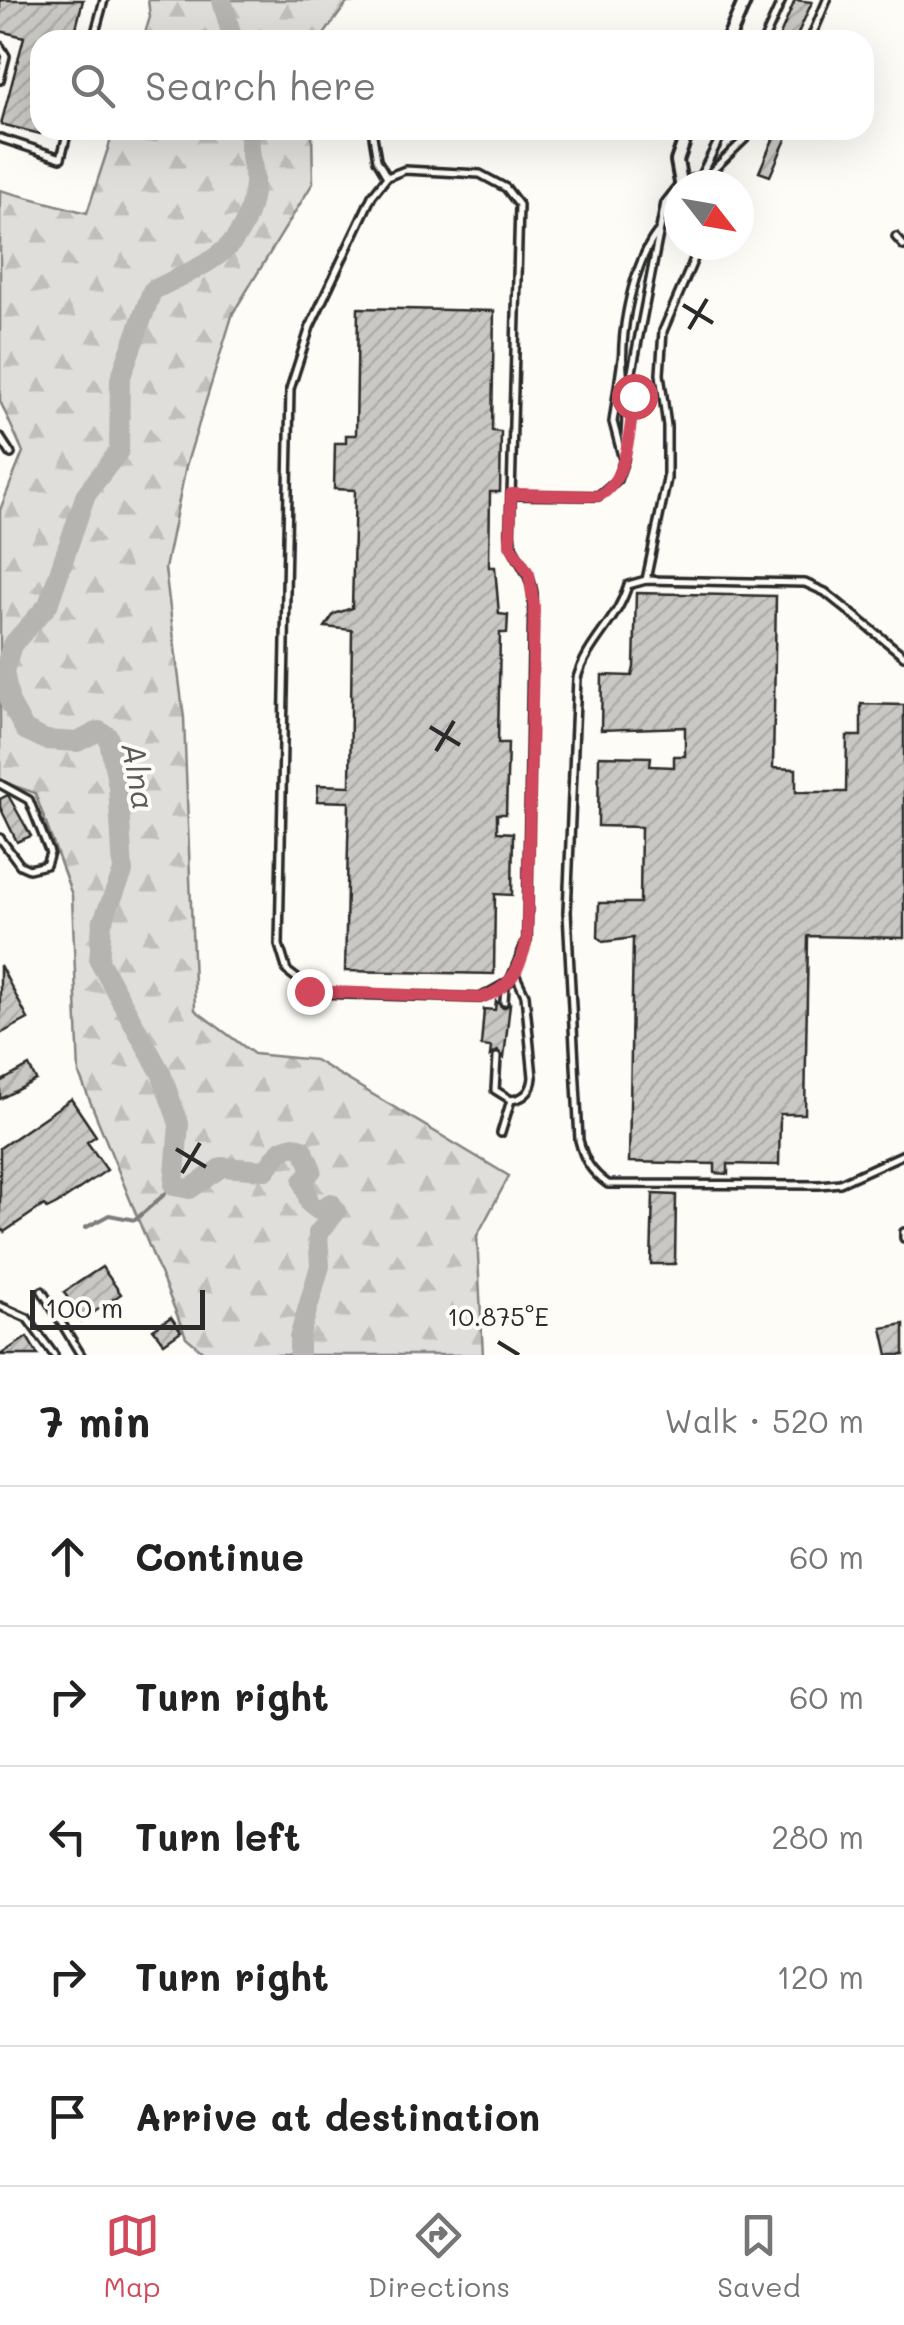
<!DOCTYPE html>
<html lang="en">
<head>
<meta charset="utf-8">
<style>
  :root { --surface:#fff; --page:#f2f2f2; --text:#222; --muted:#767676; --line:#e0e0e0; --accent:#d1495b }
  body { margin:0; font-family:Mali,sans-serif; background:var(--page); color:var(--text) }
  .compass { position:absolute; left:664px; top:170px; width:90px; height:90px; border-radius:50%; background:var(--surface); box-shadow:0 10px 40px #0002; rotate:121deg }
  .scale { position:absolute; left:30px; bottom:25px; width:175px; box-sizing:border-box; padding-left:10px; border:5px solid #2b2b2b; border-top:0; font-size:28px; line-height:35px; white-space:nowrap; color:#2b2b2b; -webkit-text-stroke:8px #fdfcf7; paint-order:stroke }
  .stop { position:absolute; width:30px; height:30px; margin:-22px; border:8px solid #d1495b; border-radius:50%; background:#fff }
  .stop.end { background:#d1495b; border-color:#fff; box-shadow:0 2px 10px #0008 }
  .list { margin:0; padding:0; list-style:none }
  h2 { display:flex; justify-content:space-between; align-items:center; height:130px; margin:0; padding:0 40px; font-size:42px }
  h2 small { font-size:32px; font-weight:400; color:var(--muted) }
  .list li { display:grid; grid-template-columns:65px 1fr auto; gap:30px; align-items:center; box-sizing:border-box; height:140px; padding:0 40px; border-top:2px solid var(--line) }
  .list b { display:block; font-size:38px; white-space:nowrap }
  .list em { font-size:32px; font-style:normal; color:var(--muted) }
  .icon { flex:none; width:55px; height:55px; fill:none; stroke:currentColor; stroke-width:2; stroke-linecap:round; stroke-linejoin:round }
  .map { position:relative; flex:none; width:904px; height:1355px; overflow:hidden }
  .search { position:absolute; background:var(--surface); box-shadow:0 10px 40px #0002; left:30px; right:30px; top:30px; height:110px; display:flex; align-items:center; gap:25px; box-sizing:border-box; padding:0 35px; border-radius:30px; color:var(--muted); font-size:38px }
  .sheet { height:830px; background:var(--surface) }
  nav { display:flex; justify-content:space-around; align-items:center; box-sizing:border-box; height:140px; border-top:2px solid var(--line); background:var(--surface); font-size:28px; color:var(--muted) }
  nav a { display:grid; justify-items:center; gap:5px }
  nav .on { color:var(--accent) }
  .map>svg:first-child { display:block }
  .forest { fill:url(#forest-firs); stroke:#858482; stroke-width:2.5 }
  .lines { fill:none; stroke-linecap:round; stroke-linejoin:round }
  .stream { stroke:#7e7d7b; stroke-width:4 }
  .river { stroke:#b5b4b1; stroke-width:20 }
  .building { fill:url(#building-hatch); stroke:#2b2b2b; stroke-width:2.5 }
  .service-casing { stroke:#2b2b2b; stroke-width:12 }
  .minor-casing { stroke:#2b2b2b; stroke-width:18 }
  .service { stroke:#fdfcf7; stroke-width:5 }
  .minor { stroke:#fdfcf7; stroke-width:10 }
  .route { stroke:#d1495b; stroke-width:12 }
  .ticks { fill:none; stroke:#2b2b2b; stroke-width:4 }
  .labels { text-anchor:middle; dominant-baseline:central; stroke-width:8; stroke-linejoin:round; paint-order:stroke }
  .water-label { font-size:32px; font-style:italic; fill:#5b5b5a; stroke:#fdfcf7 }
  .ticks-label { font-size:25px; text-anchor:middle; fill:#2b2b2b; stroke:#fdfcf7; stroke-width:8; stroke-linejoin:round; paint-order:stroke }
</style>
</head>
<body>
<div class="map">
<svg width="904" height="1355" viewBox="0 0 904 1355">
  <defs>
    <pattern id="forest-firs" width="22" height="20" patternUnits="userSpaceOnUse" patternTransform="scale(2.5)"><rect width="22" height="20" fill="#dfdeda"/><path d="M5 1l3.5 6h-7zM16 11l3.5 6h-7z" fill="#c0bfbb"/></pattern>
    <pattern id="building-hatch" width="6" height="6" patternUnits="userSpaceOnUse" patternTransform="scale(2.5)"><rect width="6" height="6" fill="#c9c8c4"/><path d="M-1 1l2-2M0 6l6-6M5 7l2-2" fill="none" stroke="#adaca9"/></pattern>
  </defs>
  <rect width="100%" height="100%" fill="#fdfcf7"/>
  <filter id="ink" filterUnits="userSpaceOnUse"><feTurbulence type="fractalNoise" baseFrequency=".01" numOctaves="2"/><feDisplacementMap in="SourceGraphic" scale="20" xChannelSelector="R" yChannelSelector="G"/><feConvolveMatrix kernelMatrix="1 2 1 2 8 2 1 2 1" color-interpolation-filters="sRGB"/></filter>
  <g filter="url(#ink)">
    <g class="forest">
      <polygon points="148,0 377,0 347,3 320,40 143,40 150,17"/>
      <polygon points="114,130 312,130 313,183 233,313 186,466 165,569 184,718 195,1010 254,1054 315,1060 509,1176 477,1236 483,1355 207,1355 186,1337 79,1074 72,895 35,793 0,781 0,510 23,452 0,401 0,190 87,213"/>
    </g>
    <g class="lines">
      <polyline class="stream" points="85,1228 109,1215 135,1220 174,1186"/>
      <g class="river">
        <polyline points="222,0 233,40"/>
        <path d="M250,130C247,153 255,166 254,184C248,254 205,263 152,291L120,379L119,451L86,494L48,605L12,645L4,671L10,703L25,730L46,740L77,742L99,731L108,736L118,786L123,872L102,923L99,961L161,1073L179,1124L174,1186L190,1189L222,1167L266,1170L281,1150L293,1146L303,1149L312,1170L303,1181L310,1204L318,1210L331,1203L336,1212L318,1233L320,1266L299,1338V1355"/>
      </g>
    </g>
    <g class="building">
      <polygon points="0,0 83,0 73,40 40,40 40,134 1,124 24,37 0,31"/>
      <polygon points="795,0 812,2 795,40 778,40"/>
      <polygon points="777,130 790,130 770,176 759,172"/>
      <polygon points="358,308 494,311 492,431 501,432 500,492 490,492 489,567 495,567 499,614 508,615 507,633 500,633 498,743 508,743 506,814 497,814 497,832 513,833 512,895 495,894 494,974 345,971 349,802 317,801 318,785 350,786 352,630 325,627 334,614 352,608 355,490 334,489 335,443 346,443 346,435 356,435"/>
      <polygon points="636,593 776,596 773,768 796,769 796,792 846,792 847,736 861,736 861,704 904,705 904,938 808,936 805,1114 780,1114 779,1165 728,1164 728,1174 715,1173 715,1164 629,1162 633,938 603,942 598,937 599,903 640,903 641,827 598,826 599,756 651,757 650,766 674,767 674,756 685,756 685,727 601,730 602,675 632,676 634,667"/>
      <polygon points="8,795 31,836 17,842 0,807 0,799"/>
      <polygon points="0,965 28,1019 0,1034"/>
      <polygon points="496,1001 503,1008 510,1004 504,1058 498,1051 490,1056 491,1047 481,1046 484,1009 495,1010"/>
      <polygon points="29,1066 36,1080 0,1099 0,1082"/>
      <polygon points="71,1099 96,1136 87,1142 107,1170 57,1204 47,1209 44,1205 4,1232 0,1226 0,1148"/>
      <polygon points="653,1194 676,1195 675,1264 651,1264"/>
      <polygon points="102,1267 121,1294 81,1321 64,1292"/>
      <polygon points="171,1317 181,1331 164,1343 153,1329"/>
      <polygon points="904,1324 904,1355 888,1355 882,1328"/>
      <polygon points="27,1337 38,1355 0,1355"/>
    </g>
    <g class="lines">
      <defs>
        <g id="service">
          <polyline points="93,40 104,0"/>
          <polyline points="764,40 782,0"/>
          <polyline points="810,40 827,0"/>
          <polyline points="0,46 6,56 0,80"/>
          <polyline points="372,130 377,160 387,177"/>
          <polyline points="0,138 61,158 68,130"/>
          <path d="M405,170L480,174L506,188L519,205L510,533C511,557 530,569 533,593L527,939L510,981L480,998L316,993L287,971L279,945L290,389L310,327L372,196L387,177Z"/>
          <polyline points="700,177 724,130"/>
          <polyline points="681,183 712,171 754,130"/>
          <polyline points="896,237 904,246"/>
          <polyline points="622,359 613,422 622,456"/>
          <path d="M627,394C614,353 631,266 657,233"/>
          <polyline points="627,430 634,383"/>
          <polyline points="0,437 11,454"/>
          <polyline points="511,495 598,496 617,480 624,460 627,397 665,203 679,185"/>
          <polyline points="646,580 667,479 667,426 660,374 663,331 700,245"/>
          <path d="M904,656L825,592L805,583L646,580L628,585C617,622 588,641 577,678L567,912L579,1140C584,1160 591,1172 608,1184L819,1185L840,1183L904,1154"/>
          <polyline points="0,784 29,800 50,853 46,865 29,869 20,865 0,838"/>
          <polyline points="504,1002 505,987"/>
          <path d="M497,1057L495,1090L511,1100C524,1099 532,1091 533,1077L525,995L515,974"/>
          <polyline points="501,1133 511,1100"/>
          <polyline points="904,1232 904,1238"/>
          <polyline points="42,1291 81,1355"/>
          <polyline points="0,1306 27,1318 54,1355"/>
        </g>
        <g id="minor">
          <polyline points="728,40 745,0"/>
          <polyline points="681,183 677,161 688,130"/>
        </g>
      </defs>
      <use href="#service" class="service-casing"/>
      <use href="#minor" class="minor-casing"/>
      <use href="#service" class="service"/>
      <use href="#minor" class="minor"/>
    </g>
  </g>
  <g class="lines" filter="url(#ink)">
    <path class="route" d="M309,991L480,998C510,990 521,968 527,939L534,606L529,574L510,545L511,494L598,496C627,484 631,425 634,396"/>
  </g>
  <path class="ticks" d="M683,305L713,323M689,329L707,299M430,727L460,745M436,751L454,721M176,1149L206,1167M182,1173L200,1143M498,1342L519,1355"/>
  <g class="labels">
    <g class="water-label">
      <text transform="translate(140 776) rotate(80)">Alna</text>
    </g>
  </g>
  <g class="ticks-label">
    <text x="498" y="1326">10.875°E</text>
  </g>
</svg>
<svg class="compass" viewBox="-18 -18 36 36"><path d="M0-13l5 13h-10z" fill="#e53935"/><path d="M0 13l5-13h-10z" fill="#767676"/></svg>
<div class="scale">100 m</div>
<div class="stop" style="left:634px;top:396px"></div>
<div class="stop end" style="left:309px;top:991px"></div>
<div class="search"><svg class="icon" aria-label="search" viewBox="0 0 24 24"><circle cx="10" cy="10" r="6"/><path d="M15 15l6 6"/></svg>Search here</div>
</div>
<section class="sheet">
<h2>7 min<small>Walk · 520 m</small></h2>
<ul class="list">
<li><svg class="icon" aria-label="ahead" viewBox="0 0 24 24"><path d="M12 20V5M6 11l6-6 6 6"/></svg><div><b>Continue</b></div><em>60 m</em></li>
<li><svg class="icon" aria-label="right" viewBox="0 0 24 24"><path d="M7 20v-9h11M14 6l5 5-5 5"/></svg><div><b>Turn right</b></div><em>60 m</em></li>
<li><svg class="icon" aria-label="left" viewBox="0 0 24 24"><path d="M17 20v-9H6M10 6l-5 5 5 5"/></svg><div><b>Turn left</b></div><em>280 m</em></li>
<li><svg class="icon" aria-label="right" viewBox="0 0 24 24"><path d="M7 20v-9h11M14 6l5 5-5 5"/></svg><div><b>Turn right</b></div><em>120 m</em></li>
<li><svg class="icon" aria-label="arrive" viewBox="0 0 24 24"><path d="M6 21V4h12l-3 4 3 4H6"/></svg><div><b>Arrive at destination</b></div></li>
</ul>
</section>
<nav>
<a class="on"><svg class="icon" aria-label="map" viewBox="0 0 24 24"><path d="M3 6l6-2 6 2 6-2v14l-6 2-6-2-6 2zM9 4v14M15 6v14"/></svg>Map</a>
<a><svg class="icon" aria-label="directions" viewBox="0 0 24 24"><path d="M12 3l9 9-9 9-9-9zM9 14v-3h6M13 9l2 2-2 2"/></svg>Directions</a>
<a><svg class="icon" aria-label="saved" viewBox="0 0 24 24"><path d="M7 4h10v16l-5-4-5 4z"/></svg>Saved</a>
</nav>
</body>
</html>
